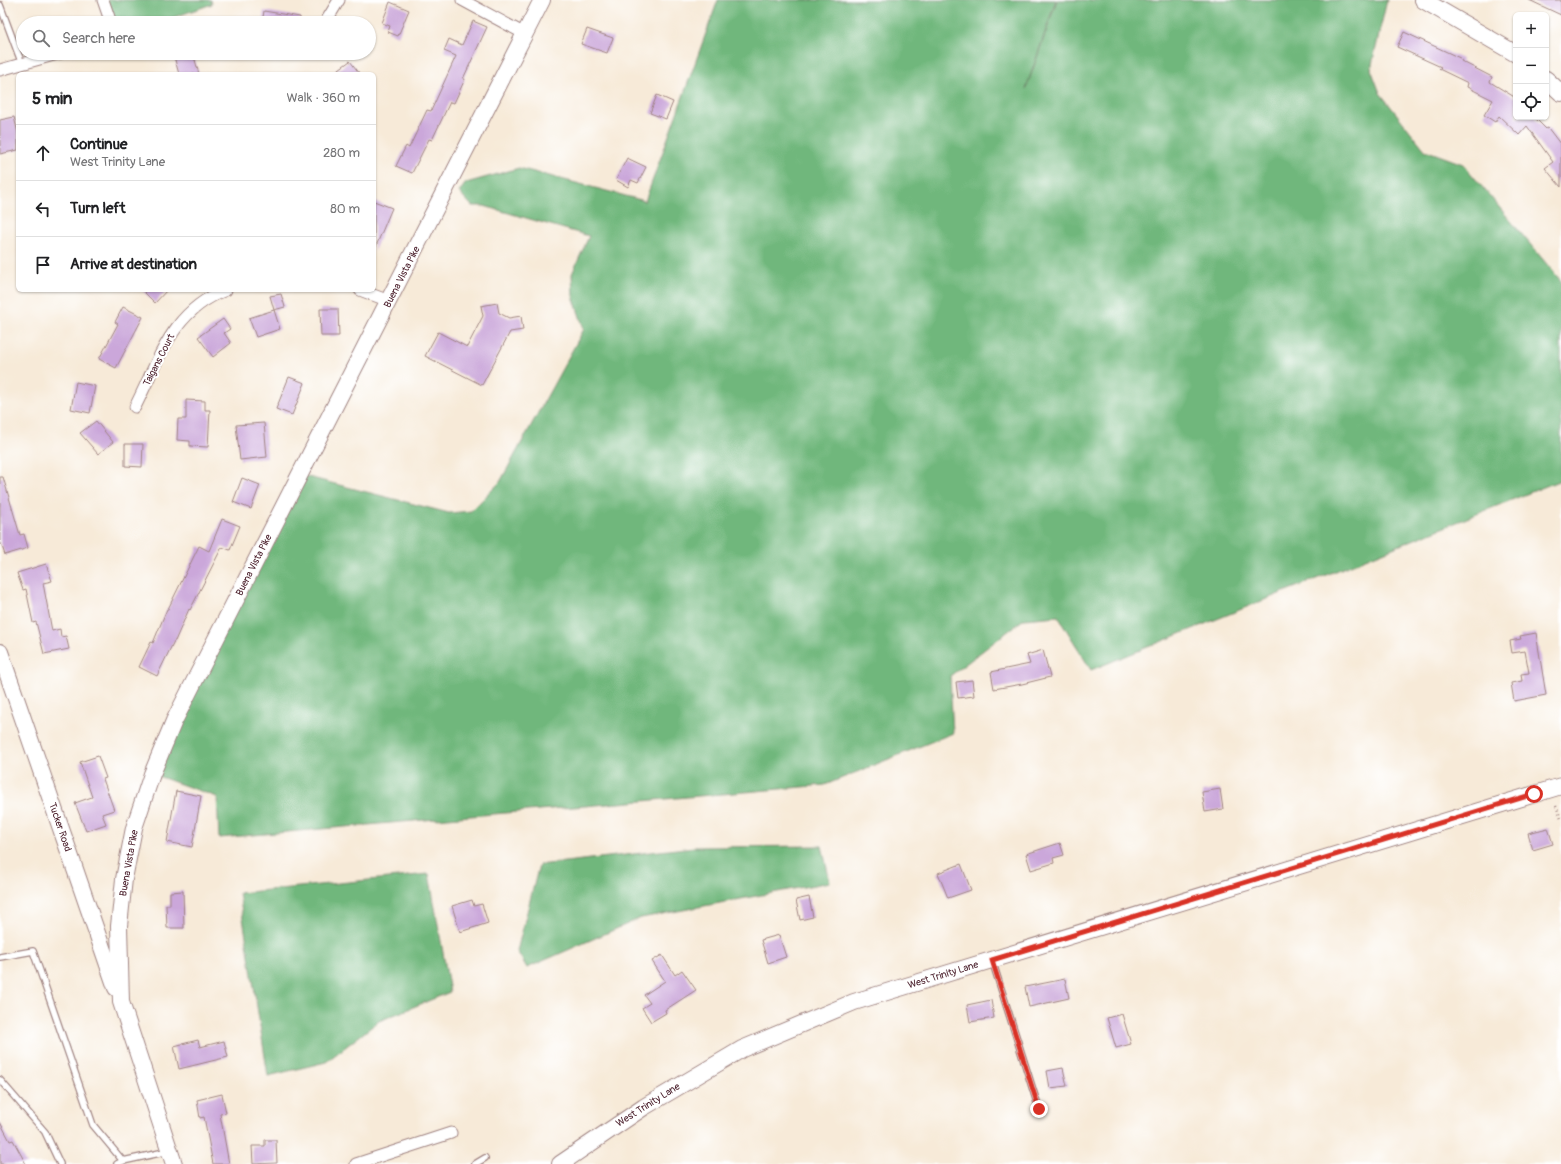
<!DOCTYPE html>
<html lang="en">
<head>
<meta charset="utf-8">
<style>
  :root { --surface:#fff; --page:#f6f6f6; --text:#202124; --muted:#757577; --line:#e0e0e0 }
  body { margin:0; font-family:Pangolin,sans-serif; background:var(--page); color:var(--text) }
  .controls { position:absolute; right:12px; top:12px; display:grid; overflow:hidden; border-radius:6px; box-shadow:0 1px 3px #0004 }
  .controls button { width:36px; height:36px; display:grid; place-items:center; padding:0; border:0; border-bottom:1px solid var(--line); background:var(--surface); color:var(--text); font:20px sans-serif }
  .stop { position:absolute; width:12px; height:12px; margin:-9px; border:3px solid #d93025; border-radius:50%; background:#fff }
  .stop.end { background:#d93025; border-color:#fff; box-shadow:0 1px 4px #0008 }
  .list { margin:0; padding:0; list-style:none }
  h2 { display:flex; justify-content:space-between; align-items:center; height:52px; margin:0; padding:0 16px; font-size:17px }
  h2 small { font-size:13px; font-weight:400; color:var(--muted) }
  .list li { display:grid; grid-template-columns:26px 1fr auto; gap:12px; align-items:center; box-sizing:border-box; height:56px; padding:0 16px; border-top:1px solid var(--line) }
  .list b { display:block; font-size:15px; white-space:nowrap }
  .list p { margin:0; font-size:13px; white-space:nowrap; color:var(--muted) }
  .list em { font-size:13px; font-style:normal; color:var(--muted) }
  .icon { flex:none; width:22px; height:22px; fill:none; stroke:currentColor; stroke-width:2; stroke-linecap:round; stroke-linejoin:round }
  .map { position:relative; flex:none; width:1561px; height:1164px; overflow:hidden }
  .search { position:absolute; background:var(--surface); box-shadow:0 1px 3px #0004; left:16px; top:16px; width:360px; height:44px; display:flex; align-items:center; gap:10px; box-sizing:border-box; padding:0 14px; border-radius:22px; color:var(--muted); font-size:15px }
  .panel { position:absolute; background:var(--surface); box-shadow:0 1px 3px #0004; left:16px; top:72px; width:360px; height:220px; border-radius:6px }
  .map>svg:first-child { display:block }
  .forest { fill:#6fb77c; stroke:#5c6b54 }
  .building { fill:#cba7da }
  .lines { fill:none; stroke-linecap:round; stroke-linejoin:round }
  .lane-casing { stroke:#a08482; stroke-width:8 }
  .street-casing { stroke:#a08482; stroke-width:13 }
  .secondary-casing { stroke:#a08482; stroke-width:18 }
  .path { stroke:#a08482; stroke-width:2.5; stroke-dasharray:1 3; stroke-linecap:butt }
  .lane { stroke:#fff; stroke-width:5.5 }
  .street { stroke:#fff; stroke-width:11 }
  .secondary { stroke:#fff; stroke-width:16 }
  .route { stroke:#d93025; stroke-width:5 }
  .labels { text-anchor:middle; dominant-baseline:central; stroke-width:4; stroke-linejoin:round; paint-order:stroke }
  .street-label { font-size:10px; fill:#4a1f2b; stroke:#fff }
</style>
</head>
<body>
<div class="map">
<svg width="1561" height="1164" viewBox="0 0 1561 1164">
  <rect width="100%" height="100%" fill="#fff"/>
  <filter id="ink" filterUnits="userSpaceOnUse"><feTurbulence type="fractalNoise" baseFrequency=".025" numOctaves="2"/><feDisplacementMap in="SourceGraphic" scale="8" xChannelSelector="R" yChannelSelector="G"/><feConvolveMatrix kernelMatrix="1 2 1 2 8 2 1 2 1" color-interpolation-filters="sRGB"/></filter>
  <filter id="wash" filterUnits="userSpaceOnUse"><feTurbulence type="fractalNoise" baseFrequency=".012" numOctaves="4" result="noise"/><feDisplacementMap in="SourceGraphic" scale="16" xChannelSelector="R" yChannelSelector="G"/><feGaussianBlur stdDeviation="0.9" result="paint"/><feColorMatrix in="noise" values="0 0 0 0 0 0 0 0 0 0 0 0 0 0 0 0 0 1.4 0 .05"/><feComposite in="paint" operator="in"/></filter>
  <g filter="url(#wash)">
    <rect width="100%" height="100%" fill="#f7ead8"/>
    <g class="forest">
      <polygon points="103,0 211,0 212,4 157,23 111,23"/>
      <polygon points="718,0 1056,0 1026,89 1057,0 1387,0 1371,69 1380,93 1425,150 1463,164 1561,281 1561,480 1091,670 1058,616 1024,619 950,676 953,733 825,785 219,838 217,797 152,774 300,475 449,513 471,511 500,482 584,329 573,296 572,274 589,236 484,206 472,206 459,192 466,183 519,168 645,201"/>
      <polygon points="822,846 830,882 641,918 527,968 517,951 539,865 694,847"/>
      <polygon points="429,874 450,992 379,1021 326,1062 268,1076 239,893"/>
    </g>
    <g id="blocks">
      <g class="building">
        <polygon points="1529,0 1561,0 1561,15"/>
        <polygon points="390,2 409,10 398,36 388,32 390,26 382,23"/>
        <polygon points="264,11 300,17 300,23 262,23"/>
        <polygon points="473,21 487,27 463,79 465,79 454,103 450,102 432,140 429,139 412,173 396,166 406,146 409,148 427,110 431,111 456,56 444,51 449,39 462,45"/>
        <polygon points="587,29 613,38 607,53 581,44"/>
        <polygon points="1404,32 1462,59 1461,61 1492,77 1490,82 1516,98 1516,117 1536,117 1535,118 1546,129 1548,128 1561,145 1561,187 1545,168 1553,162 1527,126 1519,135 1499,116 1495,122 1484,115 1493,100 1467,87 1468,83 1439,69 1441,67 1397,47"/>
        <polygon points="173,53 193,53 199,74 179,74"/>
        <polygon points="350,61 360,74 332,74"/>
        <polygon points="657,95 673,102 666,119 650,113"/>
        <polygon points="14,117 18,133 18,150 0,154 0,120"/>
        <polygon points="627,158 646,167 638,183 631,180 628,187 616,180"/>
        <polygon points="374,201 392,208 374,251"/>
        <polygon points="142,290 167,290 155,303"/>
        <polygon points="281,294 285,307 274,310 270,296"/>
        <polygon points="497,303 499,313 509,318 521,316 523,330 510,332 482,385 425,356 438,332 467,347 483,316 481,306"/>
        <polygon points="123,307 143,317 116,368 99,359 118,324 115,322"/>
        <polygon points="320,309 338,309 339,336 321,336"/>
        <polygon points="274,310 280,329 256,337 249,318"/>
        <polygon points="223,319 230,329 224,333 231,343 213,357 198,337"/>
        <polygon points="289,377 305,383 292,415 276,409"/>
        <polygon points="76,382 95,386 90,413 71,409"/>
        <polygon points="186,400 205,401 205,410 210,410 208,447 190,446 190,441 177,440 178,419 186,419"/>
        <polygon points="96,421 113,442 98,454 80,433"/>
        <polygon points="264,423 267,457 240,460 236,425"/>
        <polygon points="125,444 143,444 142,467 125,466"/>
        <polygon points="0,477 3,477 20,535 24,534 28,548 5,555 0,540"/>
        <polygon points="242,478 260,485 251,509 233,502"/>
        <polygon points="222,519 240,526 230,550 222,547 190,610 189,609 175,641 174,641 157,676 139,667 151,642 153,643 167,609 168,609 199,546 209,551"/>
        <polygon points="46,564 52,581 43,583 52,631 60,629 61,637 66,636 69,649 44,654 36,622 33,623 26,589 23,590 17,573"/>
        <polygon points="1536,633 1546,695 1514,701 1511,683 1522,681 1521,674 1529,673 1525,651 1512,653 1510,641 1521,639 1520,636"/>
        <polygon points="1043,650 1050,677 1022,684 994,689 991,672 1030,664 1027,655"/>
        <polygon points="972,680 974,696 958,698 956,682"/>
        <polygon points="98,756 106,778 103,779 114,810 102,814 106,824 86,831 75,803 92,797 80,762"/>
        <polygon points="1220,789 1223,809 1205,812 1202,792"/>
        <polygon points="176,791 201,796 192,847 167,842"/>
        <polygon points="1548,828 1553,844 1533,850 1528,833"/>
        <polygon points="1060,843 1064,855 1053,858 1054,863 1031,870 1026,854"/>
        <polygon points="961,864 971,890 948,898 938,873"/>
        <polygon points="183,891 184,928 167,928 166,905 170,905 170,892"/>
        <polygon points="809,897 813,917 800,920 796,900"/>
        <polygon points="472,900 474,906 482,904 488,923 460,932 452,906"/>
        <polygon points="779,935 786,957 768,963 761,940"/>
        <polygon points="662,955 675,975 682,970 696,990 665,1010 666,1013 651,1022 642,1008 650,1003 644,995 665,981 652,961"/>
        <polygon points="1065,979 1069,998 1029,1007 1025,987"/>
        <polygon points="991,1000 994,1018 970,1022 967,1005"/>
        <polygon points="1122,1014 1131,1044 1116,1048 1107,1018"/>
        <polygon points="198,1040 200,1047 224,1041 228,1057 179,1069 174,1046"/>
        <polygon points="1063,1068 1067,1086 1050,1088 1047,1071"/>
        <polygon points="222,1094 226,1113 220,1114 229,1164 213,1164 204,1117 200,1118 197,1100"/>
        <polygon points="0,1122 10,1141 13,1140 26,1164 0,1164"/>
        <polygon points="265,1140 276,1140 277,1163 253,1164 252,1146 265,1146"/>
      </g>
    </g>
  </g>
  <g filter="url(#ink)">
    <use href="#blocks" fill-opacity="0" stroke="#a08482" stroke-width="1"/>
    <g class="lines">
      <defs>
        <g id="lane">
          <polyline points="0,5 22,64"/>
          <polyline points="0,957 33,951 93,1125 123,1161"/>
          <polyline points="992,960 1039,1109"/>
          <polyline points="0,1080 45,1132 60,1164"/>
          <polyline points="117,1164 123,1161 169,1151"/>
          <polyline points="475,1164 485,1158"/>
        </g>
        <g id="street">
          <polyline points="103,0 111,23"/>
          <polyline points="462,0 525,34"/>
          <polyline points="325,23 339,0"/>
          <polyline points="0,70 61,53"/>
          <polyline points="360,290 389,301"/>
          <path d="M135,407C159,360 172,310 226,290"/>
          <polyline points="356,1164 451,1133"/>
        </g>
        <g id="secondary">
          <polyline points="1423,0 1516,54"/>
          <polyline points="1546,79 1561,93"/>
          <polyline points="0,652 116,988"/>
          <polyline points="174,1164 121,1002 119,926 124,879 134,828 152,774 174,721 542,0"/>
          <polyline points="560,1164 644,1107 742,1049 854,1002 1561,786"/>
        </g>
      </defs>
      <use href="#lane" class="lane-casing"/>
      <use href="#street" class="street-casing"/>
      <use href="#secondary" class="secondary-casing"/>
      <polyline class="path" points="1556,806 1561,819"/>
      <use href="#lane" class="lane"/>
      <use href="#street" class="street"/>
      <use href="#secondary" class="secondary"/>
    </g>
  </g>
  <g class="lines" filter="url(#ink)">
    <polyline class="route" points="1039,1109 992,960 1534,794"/>
  </g>
  <g class="labels">
    <g class="street-label">
      <text transform="translate(402 277) rotate(-63)">Buena Vista Pike</text>
      <text transform="translate(159 360) rotate(-63)">Taigans Court</text>
      <text transform="translate(254 565) rotate(-63)">Buena Vista Pike</text>
      <text transform="translate(60 827) rotate(71)">Tucker Road</text>
      <text transform="translate(129 863) rotate(-80)">Buena Vista Pike</text>
      <text transform="translate(943 975) rotate(-17)">West Trinity Lane</text>
      <text transform="translate(648 1105) rotate(-32)">West Trinity Lane</text>
    </g>
  </g>
</svg>
<div class="controls">
<button>+</button>
<button>−</button>
<button><svg class="icon" aria-label="locate" viewBox="0 0 24 24"><circle cx="12" cy="12" r="6"/><path d="M12 2v4M12 18v4M2 12h4M18 12h4"/></svg></button>
</div>
<div class="stop" style="left:1534px;top:794px"></div>
<div class="stop end" style="left:1039px;top:1109px"></div>
<div class="search"><svg class="icon" aria-label="search" viewBox="0 0 24 24"><circle cx="10" cy="10" r="6"/><path d="M15 15l6 6"/></svg>Search here</div>
<section class="panel">
<h2>5 min<small>Walk · 360 m</small></h2>
<ul class="list">
<li><svg class="icon" aria-label="ahead" viewBox="0 0 24 24"><path d="M12 20V5M6 11l6-6 6 6"/></svg><div><b>Continue</b><p>West Trinity Lane</p></div><em>280 m</em></li>
<li><svg class="icon" aria-label="left" viewBox="0 0 24 24"><path d="M17 20v-9H6M10 6l-5 5 5 5"/></svg><div><b>Turn left</b></div><em>80 m</em></li>
<li><svg class="icon" aria-label="arrive" viewBox="0 0 24 24"><path d="M6 21V4h12l-3 4 3 4H6"/></svg><div><b>Arrive at destination</b></div></li>
</ul>
</section>
</div>
</body>
</html>
